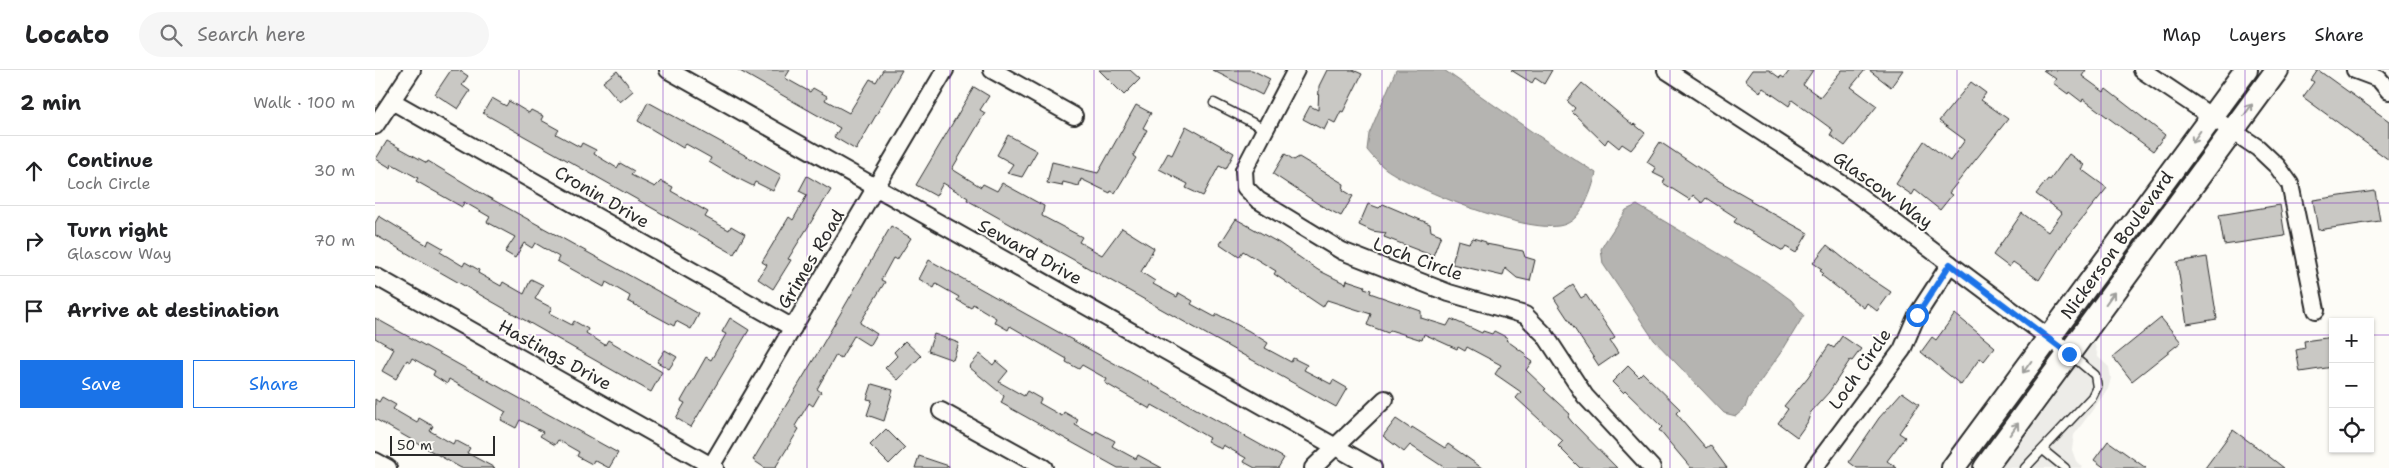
<!DOCTYPE html>
<html lang="en">
<head>
<meta charset="utf-8">
<style>
  :root { --surface:#fff; --page:#f6f6f6; --text:#202124; --muted:#757577; --line:#e0e0e0; --accent:#1a73e8 }
  body { margin:0; font-family:"Shantell Sans",sans-serif; background:var(--page); color:var(--text) }
  .controls { position:absolute; right:15px; bottom:15px; display:grid; overflow:hidden; border-radius:0px; box-shadow:0 1px 4px #0004 }
  .controls button { width:45px; height:45px; display:grid; place-items:center; padding:0; border:0; border-bottom:1px solid var(--line); background:var(--surface); color:var(--text); font:25px sans-serif }
  .scale { position:absolute; left:15px; bottom:12px; width:105px; box-sizing:border-box; padding-left:5px; border:2px solid #2b2b2b; border-top:0; font-size:14px; line-height:18px; white-space:nowrap; color:#2b2b2b; -webkit-text-stroke:4px #fdfcf7; paint-order:stroke }
  .stop { position:absolute; width:15px; height:15px; margin:-11px; border:4px solid #1a73e8; border-radius:50%; background:#fff }
  .stop.end { background:#1a73e8; border-color:#fff; box-shadow:0 1px 5px #0008 }
  .list { margin:0; padding:0; list-style:none }
  h2 { display:flex; justify-content:space-between; align-items:center; height:65px; margin:0; padding:0 20px; font-size:21px }
  h2 small { font-size:16px; font-weight:400; color:var(--muted) }
  .list li { display:grid; grid-template-columns:32px 1fr auto; gap:15px; align-items:center; box-sizing:border-box; height:70px; padding:0 20px; border-top:1px solid var(--line) }
  .list b { display:block; font-size:19px; white-space:nowrap }
  .list p { margin:0; font-size:16px; white-space:nowrap; color:var(--muted) }
  .list em { font-size:16px; font-style:normal; color:var(--muted) }
  .actions { display:flex; gap:10px; padding:15px 20px }
  .actions a { flex:1; padding:11px 0; border:1px solid var(--accent); border-radius:0px; text-align:center; font-size:18px; color:var(--accent) }
  .actions .main { background:var(--accent); color:#fff }
  .icon { flex:none; width:28px; height:28px; fill:none; stroke:currentColor; stroke-width:2; stroke-linecap:round; stroke-linejoin:round }
  .map { position:relative; flex:none; width:2014px; height:398px; overflow:hidden }
  header { display:flex; align-items:center; gap:30px; box-sizing:border-box; height:70px; padding:0 25px; background:var(--surface); border-bottom:1px solid var(--line) }
  header strong { font-size:24px }
  nav { display:flex; gap:28px; margin-inline-start:auto; font-size:18px }
  .search { width:350px; height:45px; background:var(--page); display:flex; align-items:center; gap:12px; box-sizing:border-box; padding:0 18px; border-radius:28px; color:var(--muted); font-size:19px }
  main { display:flex }
  aside { flex:1; background:var(--surface) }
  .map>svg:first-child { display:block }
  .built { fill:#edece8 }
  .water { fill:#b5b4b1; stroke:#7e7d7b }
  .building { fill:#c9c8c4; stroke:#2b2b2b }
  .lines { fill:none; stroke-linecap:round; stroke-linejoin:round }
  .lane-casing { stroke:#2b2b2b; stroke-width:11 }
  .street-casing { stroke:#2b2b2b; stroke-width:20 }
  .secondary-casing { stroke:#2b2b2b; stroke-width:26 }
  .lane { stroke:#fdfcf7; stroke-width:8 }
  .street { stroke:#fdfcf7; stroke-width:16 }
  .secondary { stroke:#fdfcf7; stroke-width:22 }
  .oneway { stroke:#9e9e9b }
  .route { stroke:#1a73e8; stroke-width:6 }
  .grid { fill:none; stroke:#7b2cbf; stroke-width:1; stroke-opacity:0.55 }
  .labels { text-anchor:middle; dominant-baseline:central; stroke-width:4; stroke-linejoin:round; paint-order:stroke }
  .street-label { font-size:18px; fill:#2b2b2b; stroke:#fdfcf7 }
</style>
</head>
<body>
<header>
<strong>Locato</strong>
<div class="search"><svg class="icon" aria-label="search" viewBox="0 0 24 24"><circle cx="10" cy="10" r="6"/><path d="M15 15l6 6"/></svg>Search here</div>
<nav><a>Map</a><a>Layers</a><a>Share</a></nav>
</header>
<main>
<aside>
<h2>2 min<small>Walk · 100 m</small></h2>
<ul class="list">
<li><svg class="icon" aria-label="ahead" viewBox="0 0 24 24"><path d="M12 20V5M6 11l6-6 6 6"/></svg><div><b>Continue</b><p>Loch Circle</p></div><em>30 m</em></li>
<li><svg class="icon" aria-label="right" viewBox="0 0 24 24"><path d="M7 20v-9h11M14 6l5 5-5 5"/></svg><div><b>Turn right</b><p>Glascow Way</p></div><em>70 m</em></li>
<li><svg class="icon" aria-label="arrive" viewBox="0 0 24 24"><path d="M6 21V4h12l-3 4 3 4H6"/></svg><div><b>Arrive at destination</b></div></li>
</ul>
<div class="actions"><a class="main">Save</a><a>Share</a></div>
</aside>
<div class="map">
<svg width="2014" height="398" viewBox="0 0 2014 398">
  <rect width="100%" height="100%" fill="#fdfcf7"/>
  <filter id="ink" filterUnits="userSpaceOnUse"><feTurbulence type="fractalNoise" baseFrequency=".02" numOctaves="2"/><feDisplacementMap in="SourceGraphic" scale="10" xChannelSelector="R" yChannelSelector="G"/><feConvolveMatrix kernelMatrix="1 2 1 2 8 2 1 2 1" color-interpolation-filters="sRGB"/></filter>
  <g filter="url(#ink)">
    <polygon class="built" points="1719,272 1723,287 1734,297 1736,308 1733,319 1699,365 1697,380 1701,391 1708,398 1626,398"/>
    <g class="water">
      <path d="M1021,0H1069L1156,61L1221,103C1217,120 1208,147 1191,154C1159,168 1039,119 1011,99C1003,93 998,87 992,80L994,64Z"/>
      <polygon points="1262,135 1390,211 1416,230 1429,245 1409,278 1373,329 1370,338 1361,346 1349,343 1279,270 1228,194 1226,179 1230,172 1251,140"/>
    </g>
    <g class="building">
      <polygon points="76,0 84,0 93,6 87,15 95,21 83,39 60,24"/>
      <polygon points="363,0 415,0 410,8 435,22 438,18 452,26 450,30 474,43 495,9 501,12 508,0 527,0 481,80 459,67 465,58"/>
      <polygon points="724,0 755,0 765,9 749,25"/>
      <polygon points="837,0 877,0 895,9 887,25"/>
      <polygon points="952,0 978,0 987,4 968,42 966,41 960,53 954,50 949,60 928,49 935,36 943,40 944,16"/>
      <polygon points="1136,0 1177,0 1169,14 1160,8 1157,13"/>
      <polygon points="1377,0 1394,0 1405,8 1406,6 1409,8 1415,0 1438,0 1428,15 1445,27 1467,0 1490,0 1476,17 1502,36 1470,76 1455,65 1458,60 1417,30 1414,36 1388,18 1385,22 1370,10"/>
      <polygon points="1494,0 1528,0 1516,17"/>
      <polygon points="1668,0 1711,0 1707,6 1729,22 1731,19 1790,65 1778,81 1708,29 1707,32 1694,22 1693,24 1678,13 1681,9"/>
      <polygon points="1943,0 2014,51 2014,90 1928,27 1939,12 1936,10"/>
      <polygon points="242,1 258,21 245,32 228,12"/>
      <polygon points="1596,12 1611,23 1606,30 1633,49 1574,123 1577,125 1565,140 1540,120 1537,125 1521,114 1549,71 1575,91 1590,70 1564,51"/>
      <polygon points="1207,13 1258,55 1259,54 1270,63 1256,80 1247,74 1244,78 1233,69 1230,74 1197,42 1200,38 1192,31"/>
      <polygon points="599,17 614,26 605,40 610,43 577,99 606,117 608,114 622,121 627,113 669,136 667,146 707,167 704,172 727,185 747,158 779,178 766,202 780,211 778,214 802,227 804,223 818,231 816,234 840,247 842,244 874,261 893,273 890,278 916,292 918,288 932,295 929,300 956,314 958,310 972,318 961,337 592,130 593,128 568,113 561,126 541,115"/>
      <polygon points="117,28 131,36 134,31 154,43 156,40 168,46 166,50 184,60 181,64 205,77 207,73 221,80 219,84 242,98 245,93 259,101 256,105 280,117 286,111 298,117 296,121 333,142 330,147 354,160 356,156 370,164 359,184 108,43"/>
      <polygon points="273,32 406,105 398,121 380,112 378,116 354,104 334,92 336,88 311,74 308,78 263,51"/>
      <polygon points="761,35 776,43 768,58 772,60 758,86 761,88 740,123 736,121 735,123 706,109 704,116 688,112 687,116 672,113 677,92 723,103"/>
      <polygon points="811,56 859,83 851,99 844,96 828,126 811,118 813,114 784,99 793,83 797,85"/>
      <polygon points="633,65 662,81 647,107 632,103 638,94 622,85"/>
      <polygon points="12,71 52,93 53,91 111,126 324,244 316,259 301,251 299,256 253,231 255,226 231,212 229,217 182,191 184,187 160,173 157,178 149,173 140,188 130,182 140,167 112,152 115,147 89,132 87,137 41,111 43,108 17,94 16,98 1,89"/>
      <polygon points="1285,72 1339,108 1376,129 1375,131 1433,163 1421,183 1411,177 1408,181 1359,152 1362,148 1331,128 1327,133 1318,125 1315,130 1288,113 1290,109 1278,103 1281,98 1272,92"/>
      <polygon points="910,84 919,90 924,87 969,114 968,120 978,126 966,146 945,135 898,104"/>
      <polygon points="1694,84 1709,95 1706,99 1732,118 1691,168 1664,210 1638,192 1634,197 1618,185 1647,143 1673,162 1687,143 1661,124 1673,109 1675,110"/>
      <polygon points="432,106 456,120 413,189 416,190 398,219 383,209 392,195 387,192 414,147 418,150 432,125 424,121"/>
      <polygon points="2000,121 2005,151 1943,160 1938,130"/>
      <polygon points="993,134 1004,138 1008,134 1055,154 1056,161 1066,165 1058,186 1009,167 1011,163 997,161 984,155"/>
      <polygon points="1905,135 1910,166 1849,175 1844,145"/>
      <polygon points="4,146 52,175 54,170 68,178 65,182 88,196 90,192 104,200 103,203 126,216 128,212 149,224 156,209 168,215 160,229 177,238 174,243 197,255 199,251 213,259 211,263 230,275 233,270 287,302 276,322 0,165 0,153"/>
      <polygon points="861,149 904,173 943,200 971,214 972,210 990,216 989,218 996,220 995,223 1046,241 1046,248 1072,256 1076,249 1107,263 1108,261 1117,264 1119,261 1133,268 1131,270 1152,285 1150,287 1157,292 1151,300 1171,319 1169,320 1195,344 1193,347 1197,352 1242,398 1205,398 1183,376 1188,371 1141,328 1146,322 1120,304 1126,295 1092,277 1090,281 1083,277 1082,279 1049,264 1047,270 1015,260 1013,263 992,255 996,244 952,230 948,237 899,204 901,201 868,181 864,187 845,174"/>
      <polygon points="516,156 536,168 522,190 518,188 506,210 510,212 485,253 502,264 495,276 479,266 466,288 461,285 442,319 446,322 438,336 434,333 420,356 424,359 400,398 390,398 378,390 442,284"/>
      <polygon points="1098,168 1111,172 1111,174 1148,181 1150,187 1160,190 1155,211 1142,208 1130,198 1128,206 1077,194 1083,170 1094,173"/>
      <polygon points="1452,175 1483,200 1516,222 1502,241 1492,233 1489,238 1446,205 1448,203 1445,201 1447,199 1438,193"/>
      <polygon points="1832,187 1842,249 1812,254 1802,192"/>
      <polygon points="554,190 909,388 903,398 880,398 869,392 871,388 848,375 846,379 832,371 834,368 804,350 777,335 775,339 730,313 732,309 707,295 704,299 691,292 692,289 635,256 633,260 619,252 621,248 598,234 596,238 582,230 584,227 561,214 559,218 544,209"/>
      <polygon points="1198,215 1206,228 1211,225 1240,268 1235,271 1243,283 1224,296 1179,228"/>
      <polygon points="1580,244 1620,277 1609,291 1605,288 1586,315 1546,282 1557,267 1561,270"/>
      <polygon points="0,248 243,383 234,398 219,390 217,394 202,386 204,382 183,370 180,375 165,366 168,362 145,350 141,358 126,350 131,342 74,309 72,314 58,305 60,301 37,288 35,292 32,290 21,309 7,301 19,279 0,268"/>
      <polygon points="355,248 374,260 316,357 301,348 310,333 306,331 331,287 336,290 351,264 347,262"/>
      <polygon points="1786,248 1806,272 1757,311 1738,287"/>
      <polygon points="559,264 584,273 578,290 553,281"/>
      <polygon points="1467,266 1486,279 1477,291 1475,290 1454,322 1436,342 1432,353 1422,367 1403,353 1413,339 1409,336 1433,307 1454,275 1459,278"/>
      <polygon points="1958,267 1958,297 1925,302 1921,280 1930,278 1929,271"/>
      <polygon points="530,271 546,286 523,310 510,298 522,286 519,282"/>
      <polygon points="290,280 302,287 294,299 282,292"/>
      <polygon points="605,284 618,295 621,291 633,301 624,312 649,326 652,321 666,329 664,333 687,346 689,342 703,350 700,355 719,365 721,361 740,371 737,376 761,389 763,385 787,398 743,398 626,333 629,326 594,297"/>
      <polygon points="1253,296 1264,307 1268,303 1305,339 1301,343 1331,378 1335,375 1352,398 1316,398 1284,360 1287,357 1250,321 1248,323 1237,312"/>
      <polygon points="497,314 518,320 509,351 492,345 497,330 492,329"/>
      <polygon points="1527,322 1544,334 1524,363 1530,367 1512,391 1522,398 1482,398 1474,392 1504,348"/>
      <polygon points="7,327 21,335 18,339 42,353 44,348 58,356 55,361 78,374 80,370 95,378 92,383 120,398 86,398 0,349 0,329 4,332"/>
      <polygon points="1021,349 1036,359 1037,357 1070,378 1073,374 1107,398 1070,398 1035,375 1029,382 1008,366"/>
      <polygon points="511,359 530,378 514,394 495,375"/>
      <polygon points="1858,360 1883,378 1909,398 1830,398"/>
      <polygon points="1733,371 1771,398 1730,398 1719,390"/>
      <polygon points="544,386 574,396 573,398 540,398"/>
    </g>
    <g class="lines">
      <defs>
        <g id="lane">
          <polyline points="839,33 890,59"/>
          <polyline points="1668,380 1690,398"/>
          <polyline points="1650,398 1717,327 1722,317 1720,305 1696,285"/>
        </g>
        <g id="street">
          <polyline points="293,0 998,398"/>
          <polyline points="617,0 699,46"/>
          <polyline points="921,0 869,100 870,117 883,130 967,181 1074,223 1150,245 1170,265 1210,326 1277,398"/>
          <polyline points="1291,0 1479,122 1694,283"/>
          <polyline points="1767,0 1883,78 1902,96 1915,114 1941,240"/>
          <polyline points="1980,0 2004,9 2014,21"/>
          <polyline points="17,31 418,258"/>
          <polyline points="0,56 37,0"/>
          <polyline points="0,206 340,398"/>
          <polyline points="566,341 669,398"/>
          <polyline points="0,391 13,398"/>
          <polyline points="335,398 570,0"/>
          <polyline points="938,398 1010,329"/>
          <polyline points="1439,398 1527,280 1542,245 1575,194"/>
        </g>
        <g id="secondary">
          <polyline points="1578,398 1871,0"/>
          <polyline points="1610,398 1902,0"/>
        </g>
      </defs>
      <use href="#lane" class="lane-casing"/>
      <use href="#street" class="street-casing"/>
      <use href="#secondary" class="secondary-casing"/>
      <use href="#lane" class="lane"/>
      <use href="#street" class="street"/>
      <use href="#secondary" class="secondary"/>
    </g>
    <defs><path id="oneway-shaft" d="M-6 0H5M1.5-3L5.5 0L1.5 3" fill="none" stroke-width="1.6" stroke-linecap="round" stroke-linejoin="round" transform="scale(1.25)"/></defs>
    <g class="oneway">
      <use href="#oneway-shaft" transform="translate(1873 40) rotate(-54)"/>
      <use href="#oneway-shaft" transform="translate(1821 67) rotate(126)"/>
      <use href="#oneway-shaft" transform="translate(1735 228) rotate(-54)"/>
      <use href="#oneway-shaft" transform="translate(1652 297) rotate(126)"/>
      <use href="#oneway-shaft" transform="translate(1639 359) rotate(-54)"/>
    </g>
  </g>
  <g class="lines" filter="url(#ink)">
    <polyline class="route" points="1542,245 1575,194 1694,284"/>
  </g>
  <path class="grid" d="M144,0V398M288,0V398M432,0V398M575,0V398M719,0V398M863,0V398M1007,0V398M1151,0V398M1295,0V398M1439,0V398M1582,0V398M1726,0V398M1870,0V398M0,133H2014M0,265H1958M1995,265H2014"/>
  <g class="labels">
    <g class="street-label">
      <text transform="translate(1508 120) rotate(36)">Glascow Way</text>
      <text transform="translate(227 127) rotate(30)">Cronin Drive</text>
      <text transform="translate(1742 175) rotate(-54)">Nickerson Boulevard</text>
      <text transform="translate(655 182) rotate(29)">Seward Drive</text>
      <text transform="translate(436 189) rotate(-59)">Grimes Road</text>
      <text transform="translate(1043 189) rotate(20)">Loch Circle</text>
      <text transform="translate(180 285) rotate(29)">Hastings Drive</text>
      <text transform="translate(1485 299) rotate(-55)">Loch Circle</text>
    </g>
  </g>
</svg>
<div class="controls">
<button>+</button>
<button>−</button>
<button><svg class="icon" aria-label="locate" viewBox="0 0 24 24"><circle cx="12" cy="12" r="6"/><path d="M12 2v4M12 18v4M2 12h4M18 12h4"/></svg></button>
</div>
<div class="scale">50 m</div>
<div class="stop" style="left:1542px;top:245px"></div>
<div class="stop end" style="left:1694px;top:284px"></div>
</div>
</main>
</body>
</html>
